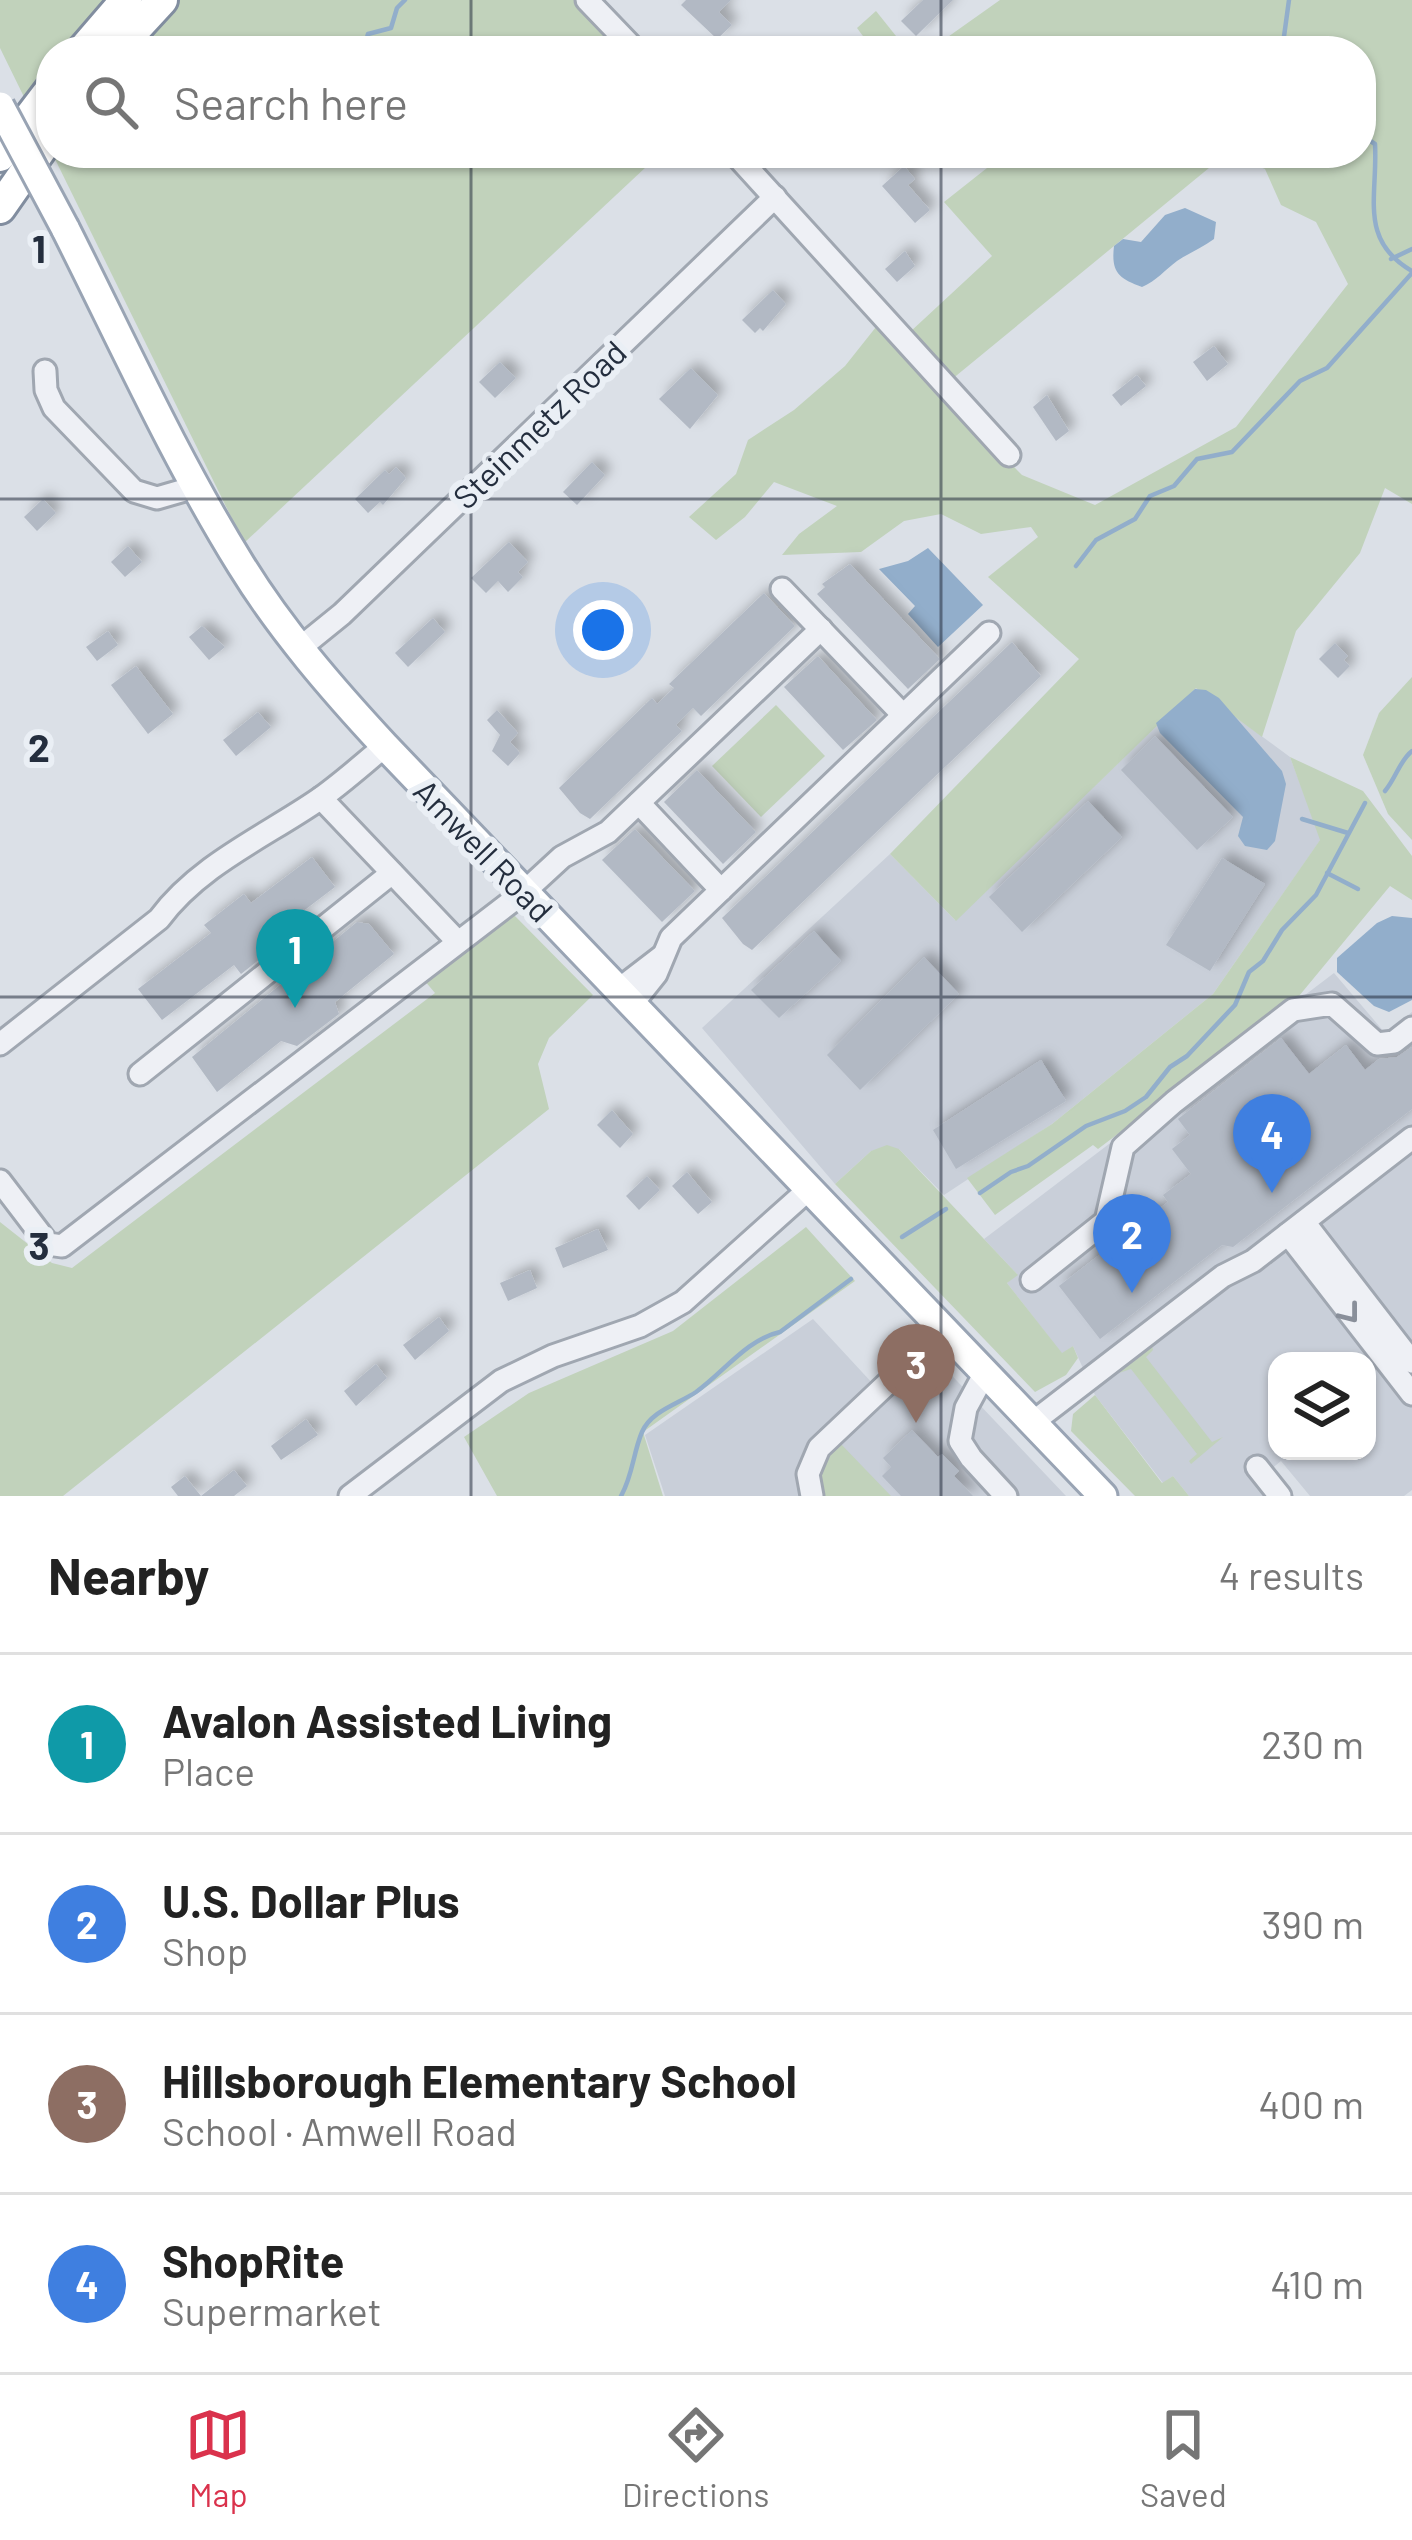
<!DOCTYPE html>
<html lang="en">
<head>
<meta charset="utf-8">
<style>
  :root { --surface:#fff; --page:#f6f6f6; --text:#222; --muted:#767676; --line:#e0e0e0; --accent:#da324c }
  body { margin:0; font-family:Barlow,sans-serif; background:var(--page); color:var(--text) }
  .controls { position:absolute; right:36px; bottom:36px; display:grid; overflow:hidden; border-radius:24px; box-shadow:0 3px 9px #0004 }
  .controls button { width:108px; height:108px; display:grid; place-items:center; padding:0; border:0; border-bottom:3px solid var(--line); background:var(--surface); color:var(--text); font:60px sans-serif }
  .you { position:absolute; left:603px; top:630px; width:42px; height:42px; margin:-30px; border:9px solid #fff; border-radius:50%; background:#1a73e8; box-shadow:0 0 0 18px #1a73e833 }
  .badge { display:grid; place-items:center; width:78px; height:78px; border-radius:50%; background:var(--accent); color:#fff; font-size:39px; font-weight:700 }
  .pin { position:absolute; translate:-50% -99px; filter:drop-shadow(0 3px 6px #0008) }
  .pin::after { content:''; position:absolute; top:63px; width:42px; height:36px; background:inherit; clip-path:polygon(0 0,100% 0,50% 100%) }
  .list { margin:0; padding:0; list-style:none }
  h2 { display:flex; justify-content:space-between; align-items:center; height:156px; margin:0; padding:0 48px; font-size:51px }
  h2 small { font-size:39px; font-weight:400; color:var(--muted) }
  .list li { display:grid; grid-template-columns:78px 1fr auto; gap:36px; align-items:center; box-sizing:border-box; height:180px; padding:0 48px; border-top:3px solid var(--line) }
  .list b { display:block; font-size:45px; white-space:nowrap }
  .list p { margin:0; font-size:39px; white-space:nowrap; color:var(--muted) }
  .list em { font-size:39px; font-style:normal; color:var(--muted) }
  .icon { flex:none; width:66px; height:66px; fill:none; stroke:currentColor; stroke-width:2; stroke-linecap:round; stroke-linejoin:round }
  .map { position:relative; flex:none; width:1412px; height:1496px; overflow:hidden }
  .search { position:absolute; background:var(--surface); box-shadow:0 3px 9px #0004; left:36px; right:36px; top:36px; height:132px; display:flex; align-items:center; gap:30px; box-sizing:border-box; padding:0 42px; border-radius:48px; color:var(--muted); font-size:45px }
  .sheet { height:876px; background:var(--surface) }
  nav { display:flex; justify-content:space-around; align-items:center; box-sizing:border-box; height:168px; border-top:3px solid var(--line); background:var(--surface); font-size:33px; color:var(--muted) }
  nav a { display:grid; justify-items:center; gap:6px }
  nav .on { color:var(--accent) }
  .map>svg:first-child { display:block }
  .built { fill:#c9cfd9; fill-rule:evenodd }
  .green { fill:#c1d2bb }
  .water { fill:#92aecb }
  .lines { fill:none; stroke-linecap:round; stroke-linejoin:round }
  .stream { stroke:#92aecb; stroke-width:4.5 }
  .building { fill:#b2b9c4; filter:url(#shadow) }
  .minor-casing { stroke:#a0a7b1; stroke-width:27 }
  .major-casing { stroke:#99a4b4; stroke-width:33 }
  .highway-casing { stroke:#818d9f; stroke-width:36 }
  .minor { stroke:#eef0f5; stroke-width:21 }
  .major { stroke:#fff; stroke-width:27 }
  .highway { stroke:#fff; stroke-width:30 }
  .major-bridge-casing { stroke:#99a4b4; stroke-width:33; stroke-linecap:butt }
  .major-bridge { stroke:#fff; stroke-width:27 }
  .oneway { stroke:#898f9a }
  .grid { fill:none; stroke:#242e3e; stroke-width:3; stroke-opacity:0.55 }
  .labels { text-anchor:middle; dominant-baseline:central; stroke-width:12; stroke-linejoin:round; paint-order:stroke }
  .street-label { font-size:33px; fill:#242e3e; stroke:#eaeff5 }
  .grid-label { font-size:39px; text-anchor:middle; font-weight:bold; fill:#242e3e; stroke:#eaeff5; stroke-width:12; stroke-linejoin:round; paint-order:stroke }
</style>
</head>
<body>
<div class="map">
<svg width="1412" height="1496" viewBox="0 0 1412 1496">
  <defs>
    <filter id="shadow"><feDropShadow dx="7" dy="-7" stdDeviation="6" flood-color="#0004"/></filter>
  </defs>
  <rect width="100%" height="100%" fill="#dbe0e7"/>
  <g class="built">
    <polygon points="1196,688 1290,757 1321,839 1213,994 1052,1124 944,1195 899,1149 871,1151 835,1184 702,1028 890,854 955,920"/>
    <path d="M1334,973L1385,1033L1412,1012V1490L1404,1496H1310L1281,1461L1270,1470L1290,1496H1189L1173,1476L1163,1483L1095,1395L1073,1346L1062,1354L1007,1283L1017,1274L984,1239ZM1277,1361H1367V1451H1277Z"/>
    <polygon points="813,1319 874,1385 920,1342 1066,1496 665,1496 645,1435"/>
  </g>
  <g class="green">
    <polygon points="0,0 587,0 637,51 51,51 51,152 0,48"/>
    <polygon points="1000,0 1412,0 1412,504 1385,488 1360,553 1296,631 1262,737 1196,688 956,921 890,854 1079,659 988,577 1038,537 1031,527 981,534 941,514 904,521 861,552 782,555 799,534 837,506 774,482 745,517 716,540 689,517 736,474 748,440 794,410 845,366 876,327 1022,475 1095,505 1236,427 1348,284 1316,222 1281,205 1265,169 1226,154 951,380 910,332 992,256 944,202 987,168 975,153 1361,153 1361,51 928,51"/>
    <polygon points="876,11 908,51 874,51 857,28"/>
    <polygon points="52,153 661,153 244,543"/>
    <polygon points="1412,677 1412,840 1388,814 1363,755 1379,713"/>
    <polygon points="776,705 825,756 761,817 712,766"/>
    <polygon points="1290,757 1363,791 1412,856 1412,900 1390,886 1299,996 1098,1149 1093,1145 995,1215 967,1178 1052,1124 1213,994 1320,840"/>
    <polygon points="513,914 593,995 549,1038 538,1064 549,1109 63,1496 0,1496 0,1222 52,1263 72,1268 435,993 424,980"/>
    <polygon points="887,1145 899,1149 1018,1275 1007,1283 1062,1353 1073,1346 1078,1358 1066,1375 1035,1392 835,1184 871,1151"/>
    <polygon points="806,1227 855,1281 643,1432 663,1496 497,1496 464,1437 529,1393 673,1331"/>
    <polygon points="1152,1346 1153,1350 1146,1357 1212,1442 1223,1437 1191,1464 1189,1461 1197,1454 1131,1369 1119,1373"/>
    <polygon points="1095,1395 1162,1483 1173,1476 1189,1496 1135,1496 1071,1431 1073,1414"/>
    <polygon points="839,1442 891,1496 804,1496 818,1462"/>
  </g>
  <g class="water">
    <path d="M1185,208L1216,222L1214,239C1202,248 1189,253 1177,261C1165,270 1156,281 1142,287C1118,278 1111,272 1114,246L1123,239L1141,242L1165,215Z"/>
    <polygon points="928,548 983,605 938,647 908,614 915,606 879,569 908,561"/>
    <polygon points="1195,689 1206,690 1219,698 1282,771 1286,784 1275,841 1267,850 1245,846 1238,836 1243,817 1160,733 1156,723"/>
    <polygon points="1392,916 1412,918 1412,1000 1389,1012 1374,1006 1337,972 1337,958 1377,923"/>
  </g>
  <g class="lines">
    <g class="stream">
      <polyline points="308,51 316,47 329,51"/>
      <polyline points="363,51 368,34 391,28 397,8 405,0"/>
      <polyline points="1282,51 1289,0"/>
      <path d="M1361,135L1375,144C1378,196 1358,240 1412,271"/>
      <polyline points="1391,259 1412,249"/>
      <polyline points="1076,566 1096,540 1135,519 1150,496 1174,486 1197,459 1232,452 1300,381 1327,368 1412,273"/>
      <path d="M1385,791C1396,778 1400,760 1412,751"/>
      <polyline points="1302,819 1348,833"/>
      <polyline points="1327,873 1358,889"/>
      <polyline points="980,1193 1011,1172 1028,1166 1086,1126 1125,1111 1146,1097 1170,1067 1187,1056 1235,1005 1249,972 1263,961 1282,930 1316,895 1365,803"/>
      <polyline points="902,1237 946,1209"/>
      <path d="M621,1496C633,1475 633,1453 642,1432C651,1411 678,1404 696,1392C723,1373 747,1339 780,1332L851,1279"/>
    </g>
  </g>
  <g class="building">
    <polygon points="686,0 731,0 719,12 732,25 717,39 681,5"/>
    <polygon points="923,0 953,0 916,36 901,21"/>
    <polygon points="904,166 915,179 908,185 930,210 915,223 882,186"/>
    <polygon points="905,251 915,266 897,282 885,269"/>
    <polygon points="773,290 786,304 763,331 760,328 755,333 742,320"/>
    <polygon points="1214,346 1228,364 1207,381 1193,362"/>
    <polygon points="500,362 516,378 495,398 479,382"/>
    <polygon points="691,368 718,395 690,429 659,399"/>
    <polygon points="1137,375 1146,386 1121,406 1112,395"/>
    <polygon points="1047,395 1069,431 1056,441 1033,407"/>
    <polygon points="592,462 605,475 577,505 563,492"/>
    <polygon points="396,467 406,478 383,505 380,502 368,513 355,499 385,470 389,474"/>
    <polygon points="43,499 56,513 37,531 24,517"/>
    <polygon points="509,542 528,562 518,572 523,577 508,592 498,581 486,593 471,578"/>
    <polygon points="128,546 142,562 125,577 111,562"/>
    <polygon points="850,564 940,659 908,689 817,594 825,587 822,584"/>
    <polygon points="764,593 795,626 701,716 693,708 676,725 682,731 590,819 580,813 559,788 652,698 657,704 674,688 669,684"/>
    <polygon points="433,618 445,632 408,667 395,653"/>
    <polygon points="202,626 225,647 209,660 189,637"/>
    <polygon points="108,631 118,645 97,661 86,647"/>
    <polygon points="1012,642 1041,676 752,950 743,944 722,918"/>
    <polygon points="1335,643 1348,656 1344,660 1350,666 1338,678 1319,659"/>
    <polygon points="818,656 877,720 843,750 784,687"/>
    <polygon points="136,666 173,714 148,734 111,685"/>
    <polygon points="497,710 518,733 510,742 520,753 508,766 492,751 500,735 487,720"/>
    <polygon points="258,712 271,727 236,756 223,740"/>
    <polygon points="1155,736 1233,817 1197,850 1121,770"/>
    <polygon points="697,770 756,832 723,864 664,802"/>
    <polygon points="1088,801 1122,837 1022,932 989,897"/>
    <polygon points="635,829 695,891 662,922 602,860"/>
    <polygon points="312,857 335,887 273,934 280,943 241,974 234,965 162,1020 138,989 211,933 204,925 244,894 251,903"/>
    <polygon points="1222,858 1265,884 1210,971 1166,945"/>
    <polygon points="357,922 369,924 394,954 335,1002 339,1014 297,1046 281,1041 217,1092 192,1057"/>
    <polygon points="814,931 841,961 779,1018 751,990"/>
    <polygon points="924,957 959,994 860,1090 827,1055"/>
    <polygon points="1281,1038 1309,1074 1346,1045 1365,1070 1379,1059 1397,1057 1412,1047 1412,1109 1233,1247 1222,1245 1100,1339 1059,1286 1168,1202 1163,1195 1191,1174 1172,1149 1190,1135 1178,1119"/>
    <polygon points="1041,1060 1066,1101 956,1169 933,1130"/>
    <polygon points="612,1110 633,1134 620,1148 597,1125"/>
    <polygon points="687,1172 712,1202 698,1214 672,1186"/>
    <polygon points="647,1176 660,1190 639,1210 626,1196"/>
    <polygon points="598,1229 608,1250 563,1268 555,1248"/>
    <polygon points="530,1270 537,1288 508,1301 500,1283"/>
    <polygon points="439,1317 449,1331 415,1360 403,1345"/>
    <polygon points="376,1364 387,1378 356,1406 344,1391"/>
    <polygon points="306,1419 318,1435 281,1460 271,1446"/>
    <polygon points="912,1430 938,1457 942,1454 959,1471 954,1476 973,1496 901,1496 882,1476 891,1467 883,1458"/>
    <polygon points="234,1470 247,1486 234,1496 178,1496 171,1487 185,1476 201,1496"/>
  </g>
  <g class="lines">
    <defs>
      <g id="minor">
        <polyline points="587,0 636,51"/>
        <polyline points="734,153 1009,455"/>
        <polyline points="45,371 46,390 54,408 134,491 157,498 195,487"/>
        <polyline points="782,589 903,715"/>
        <polyline points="300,648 342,614 775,197"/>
        <polyline points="321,798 458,942"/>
        <polyline points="639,803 721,890"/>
        <polyline points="618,990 661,957"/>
        <polyline points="632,1004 656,974 671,938 989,633"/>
        <path d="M0,1044L159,919C199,865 264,837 318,800C341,784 363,764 385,746"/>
        <polyline points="140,1074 392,873"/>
        <polyline points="0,1181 48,1244 62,1246 524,892 562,857 608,832 821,629"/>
        <polyline points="1304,1222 1412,1362"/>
        <polyline points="1288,1234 1412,1394"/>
        <polyline points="1032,1280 1106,1221 1123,1147 1174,1102 1293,1010 1332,1004 1377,1044 1394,1042 1412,1028"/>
        <polyline points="985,1373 966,1408 960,1441 971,1458 1006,1496"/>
        <polyline points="1032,1423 1223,1276 1253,1261 1412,1138"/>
        <polyline points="1257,1467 1280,1496"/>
        <polyline points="350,1496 501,1381 553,1356 640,1326 683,1302 808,1190"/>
        <polyline points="812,1496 808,1474 819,1448 944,1330"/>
      </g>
      <path id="major" d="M65,228C122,341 174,457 241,565C281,630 333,690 385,746L1103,1496"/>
      <g id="highway">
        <polyline points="82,51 126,0"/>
        <polyline points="115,51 162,0"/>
        <polyline points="0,156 51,89"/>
        <polyline points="0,208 51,135"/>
      </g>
    </defs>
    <use href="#minor" class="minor-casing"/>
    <use href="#major" class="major-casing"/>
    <use href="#highway" class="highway-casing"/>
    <use href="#minor" class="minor"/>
    <use href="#major" class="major"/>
    <use href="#highway" class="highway"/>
    <defs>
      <polyline id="major-bridge" points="0,106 65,228"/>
    </defs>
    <use href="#major-bridge" class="major-bridge-casing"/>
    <use href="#major-bridge" class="major-bridge"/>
  </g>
  <defs><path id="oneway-chevron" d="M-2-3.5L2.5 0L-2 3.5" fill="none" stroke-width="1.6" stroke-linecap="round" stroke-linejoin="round" transform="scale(3)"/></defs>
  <use class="oneway" href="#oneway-chevron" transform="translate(1350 1314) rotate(52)"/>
  <path class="grid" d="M471,0V51M941,0V51M471,153V1496M941,153V1496M0,499H1412M0,997H1412"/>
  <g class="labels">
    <g class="street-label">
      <text transform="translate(539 424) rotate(-44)">Steinmetz Road</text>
      <text transform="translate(484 850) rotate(46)">Amwell Road</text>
    </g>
  </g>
  <g class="grid-label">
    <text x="39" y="263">1</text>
    <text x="39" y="762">2</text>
    <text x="39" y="1260">3</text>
  </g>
</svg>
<div class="controls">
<button><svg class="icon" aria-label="layers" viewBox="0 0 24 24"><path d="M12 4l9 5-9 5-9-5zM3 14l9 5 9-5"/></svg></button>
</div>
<div class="you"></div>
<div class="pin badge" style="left:295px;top:1008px;background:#0f9aa8">1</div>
<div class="pin badge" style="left:1132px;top:1293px;background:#3f7fe0">2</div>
<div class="pin badge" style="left:916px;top:1423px;background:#8d6e63">3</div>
<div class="pin badge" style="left:1272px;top:1193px;background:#3f7fe0">4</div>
<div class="search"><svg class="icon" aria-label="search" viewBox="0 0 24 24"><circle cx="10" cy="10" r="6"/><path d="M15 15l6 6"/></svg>Search here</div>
</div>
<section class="sheet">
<h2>Nearby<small>4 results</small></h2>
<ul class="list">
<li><span class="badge" style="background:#0f9aa8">1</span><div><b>Avalon Assisted Living</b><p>Place</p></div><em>230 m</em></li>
<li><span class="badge" style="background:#3f7fe0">2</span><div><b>U.S. Dollar Plus</b><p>Shop</p></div><em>390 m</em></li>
<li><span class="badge" style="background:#8d6e63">3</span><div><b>Hillsborough Elementary School</b><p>School · Amwell Road</p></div><em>400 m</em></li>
<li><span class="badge" style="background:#3f7fe0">4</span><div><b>ShopRite</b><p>Supermarket</p></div><em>410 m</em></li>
</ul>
</section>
<nav>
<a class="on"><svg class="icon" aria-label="map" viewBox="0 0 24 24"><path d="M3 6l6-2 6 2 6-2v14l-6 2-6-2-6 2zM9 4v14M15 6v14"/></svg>Map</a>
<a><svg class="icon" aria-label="directions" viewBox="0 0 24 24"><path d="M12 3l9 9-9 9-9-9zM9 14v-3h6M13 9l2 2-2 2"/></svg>Directions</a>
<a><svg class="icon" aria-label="saved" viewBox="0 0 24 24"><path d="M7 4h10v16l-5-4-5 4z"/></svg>Saved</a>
</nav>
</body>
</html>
